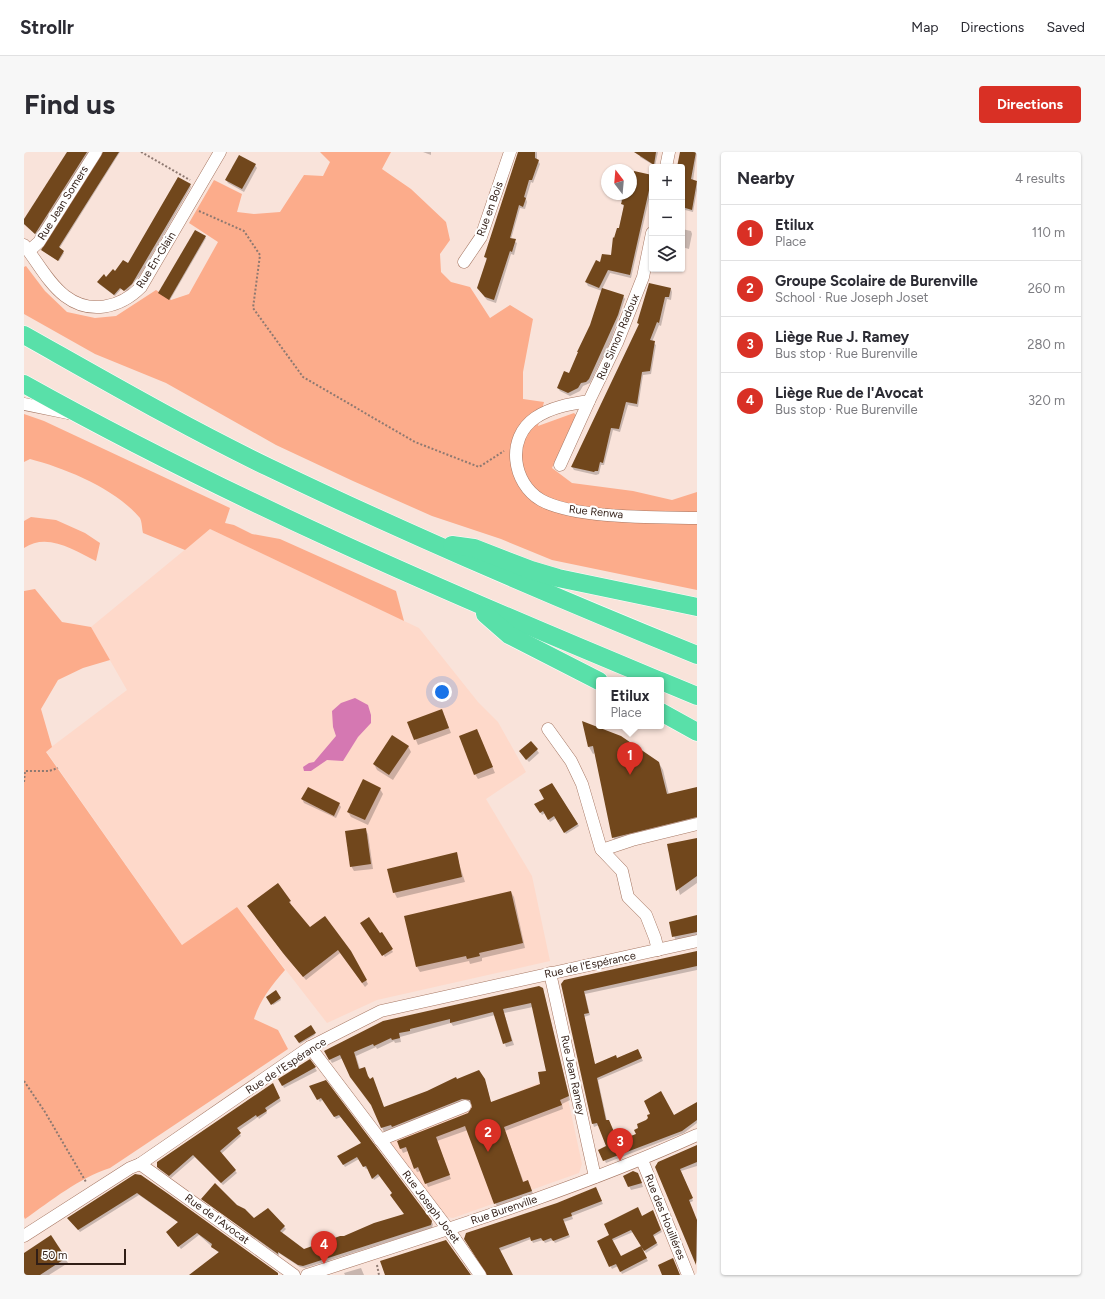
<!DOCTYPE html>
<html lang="en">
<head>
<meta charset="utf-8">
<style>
  :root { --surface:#fff; --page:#f7f7f7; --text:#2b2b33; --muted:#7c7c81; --line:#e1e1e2; --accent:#d93025 }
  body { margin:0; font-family:Figtree,sans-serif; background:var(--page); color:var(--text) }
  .controls { position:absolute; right:12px; top:12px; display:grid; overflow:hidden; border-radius:4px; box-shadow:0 1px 3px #0004 }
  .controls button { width:36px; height:36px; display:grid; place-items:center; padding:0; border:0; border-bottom:1px solid var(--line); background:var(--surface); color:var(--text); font:20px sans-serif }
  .compass { position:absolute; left:577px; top:12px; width:36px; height:36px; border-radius:50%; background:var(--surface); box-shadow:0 1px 3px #0004; rotate:344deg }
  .scale { position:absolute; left:12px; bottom:10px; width:90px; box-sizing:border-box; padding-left:4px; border:2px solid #311e16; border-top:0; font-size:11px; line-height:14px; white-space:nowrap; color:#311e16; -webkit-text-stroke:3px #fff; paint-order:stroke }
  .you { position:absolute; left:418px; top:540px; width:14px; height:14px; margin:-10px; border:3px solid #fff; border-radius:50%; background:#1a73e8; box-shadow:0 0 0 6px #1a73e833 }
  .badge { display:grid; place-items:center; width:26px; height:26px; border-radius:50%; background:var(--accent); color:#fff; font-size:13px; font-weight:700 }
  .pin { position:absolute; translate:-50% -33px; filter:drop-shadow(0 1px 2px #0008) }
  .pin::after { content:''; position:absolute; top:21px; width:14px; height:12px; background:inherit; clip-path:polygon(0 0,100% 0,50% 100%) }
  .popup { position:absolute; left:572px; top:525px; width:68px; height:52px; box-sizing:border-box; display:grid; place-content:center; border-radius:4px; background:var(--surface); filter:drop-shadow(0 1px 3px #0005); font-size:13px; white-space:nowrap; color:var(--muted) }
  .popup b { font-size:15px; color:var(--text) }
  .popup::after { content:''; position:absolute; left:50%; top:100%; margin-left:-8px; border:8px solid transparent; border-top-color:var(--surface) }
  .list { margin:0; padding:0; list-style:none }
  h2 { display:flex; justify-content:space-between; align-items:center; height:52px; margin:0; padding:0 16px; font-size:17px }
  h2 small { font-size:13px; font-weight:400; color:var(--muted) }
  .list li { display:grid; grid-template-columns:26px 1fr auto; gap:12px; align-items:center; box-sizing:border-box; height:56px; padding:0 16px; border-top:1px solid var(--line) }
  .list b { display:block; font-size:15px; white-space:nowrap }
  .list p { margin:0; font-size:13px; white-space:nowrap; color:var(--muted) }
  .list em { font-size:13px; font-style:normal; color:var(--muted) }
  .icon { flex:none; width:22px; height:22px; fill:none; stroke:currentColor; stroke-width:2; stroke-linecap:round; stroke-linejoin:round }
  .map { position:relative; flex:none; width:673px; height:1123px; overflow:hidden; border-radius:4px }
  header { display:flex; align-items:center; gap:24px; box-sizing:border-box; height:56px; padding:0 20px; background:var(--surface); border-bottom:1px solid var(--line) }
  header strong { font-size:19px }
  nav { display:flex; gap:22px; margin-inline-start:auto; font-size:14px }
  .intro { display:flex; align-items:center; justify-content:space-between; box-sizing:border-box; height:96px; padding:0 24px }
  h1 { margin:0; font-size:28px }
  .button { padding:10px 18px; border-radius:4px; background:var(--accent); color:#fff; font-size:14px; font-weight:700 }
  main { display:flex; gap:24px; padding:0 24px }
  aside { flex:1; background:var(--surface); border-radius:4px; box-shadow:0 1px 3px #0004 }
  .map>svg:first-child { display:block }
  .built { fill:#fed9ca }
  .green { fill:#fcac8b }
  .water { fill:#d578b2 }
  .shadow { fill:#0003; fill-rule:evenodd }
  .building { fill:#71471c; fill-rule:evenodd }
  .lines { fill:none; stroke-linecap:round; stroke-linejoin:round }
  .minor-casing { stroke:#a67763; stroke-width:13 }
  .highway-casing { stroke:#fff; stroke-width:19 }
  .path { stroke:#8e7971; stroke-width:2; stroke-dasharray:2 2; stroke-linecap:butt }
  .minor { stroke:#fff; stroke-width:12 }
  .highway { stroke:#59e0a9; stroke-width:18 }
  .labels { text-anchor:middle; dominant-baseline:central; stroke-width:4; stroke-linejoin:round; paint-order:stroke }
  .street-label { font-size:11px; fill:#311e16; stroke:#fff }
</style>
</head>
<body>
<header>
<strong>Strollr</strong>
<nav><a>Map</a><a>Directions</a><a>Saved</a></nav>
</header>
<div class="intro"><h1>Find us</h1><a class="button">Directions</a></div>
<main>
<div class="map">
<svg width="673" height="1123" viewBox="0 0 673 1123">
  <rect width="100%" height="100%" fill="#f9e3da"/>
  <g class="built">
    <polygon points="186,377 395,476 454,550 474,570 502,620 462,647 508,724 526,809 353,848 303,871 213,755 159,794 22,599 103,538 67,475"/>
    <polygon points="538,919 558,1012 555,1021 429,1066 423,1065 364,989 438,957 465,948 468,950 524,927"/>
  </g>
  <g class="green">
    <polygon points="296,0 367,0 358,17 387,37 422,70 426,88 416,102 417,120 427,130 446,135 466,166 486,153 509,167 499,220 499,247 520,250 514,274 550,261 552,263 528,316 548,331 609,339 648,348 673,340 673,438 528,408 477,387 408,364 329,329 252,293 142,231 71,202 0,162 0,115 2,114 21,139 43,160 71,166 92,164 132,138 147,148 165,142 194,90 165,71 190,28 218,42 213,60 230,62 256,60 280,23 299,24 306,10"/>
    <path d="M0,262L20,269L206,356L201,371L210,373L228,382L256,387L372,439L380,469L186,377L161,398L119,381C118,377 118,370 116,366C92,337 41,316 6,307L0,310Z"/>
    <path d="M7,365L32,368L61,381L76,391L72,409C50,398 23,380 0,396V369Z"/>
    <path d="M11,437L38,470L67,475L86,508L59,516L34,528L17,557L28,595L22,600L158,793L213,755L261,818C248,833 236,848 230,867L254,878L264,897L86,1016C55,1026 28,1048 1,1067L0,1065V439Z"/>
  </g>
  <polygon class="water" points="331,546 344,553 347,563 347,571 334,585 319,609 303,608 287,619 280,619 279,615 285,611 290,610 312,584 309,575 308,559 317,551"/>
  <g class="shadow">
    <polygon points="44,0 65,0 12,83 0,72 0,69"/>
    <polygon points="80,0 96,0 35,97 40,101 35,109 19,99"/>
    <polygon points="399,0 407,0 407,3"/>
    <polygon points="496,0 513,0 513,7 516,12 509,31 507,30 502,47 503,50 501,57 496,56 487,87 493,91 490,103 487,102 472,151 463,148 456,139 463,108 461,105"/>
    <polygon points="616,0 634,0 631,14 616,5"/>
    <polygon points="657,0 673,0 669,29 673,31 673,38 669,60 661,58 658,72 658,15 654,15"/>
    <polygon points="231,13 233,16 220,40 204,31 202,28"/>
    <polygon points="611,20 627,25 628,34 607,126 586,121 578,137 599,144 601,147 587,188 566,231 559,234 556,239 546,244 536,239 534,236 545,222 567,173 578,139 564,134 562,130 576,112 588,104 600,55 596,46 597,42 607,42 607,30"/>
    <polygon points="166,33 167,35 117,122 103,139 97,137 91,144 75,132 74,130 104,112"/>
    <polygon points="658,77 667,79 668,82 665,97 658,95"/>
    <polygon points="171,79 182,86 146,148 135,141"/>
    <polygon points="647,137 648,140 647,148 643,147 637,174 635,173 628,190 632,193 627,222 619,223 614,255 604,253 596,280 589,278 580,313 577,313 575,322 572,323 550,318 548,315 616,173 614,171"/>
    <polygon points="420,563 427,581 394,593 385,571"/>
    <polygon points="559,570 635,611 639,618 645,643 673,637 673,672 593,692 589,685 571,601 569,602 565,595"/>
    <polygon points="453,578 471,621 454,627 451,622"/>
    <polygon points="507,590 515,601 505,610 496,600"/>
    <polygon points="384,594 387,600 369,628 353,618 350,612"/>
    <polygon points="528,632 555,674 542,682 532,666 526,670 521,661 518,663 512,653 521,647"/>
    <polygon points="356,637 359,642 344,673 327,665 324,660"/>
    <polygon points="278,647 315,652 317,655 312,666 280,651"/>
    <polygon points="341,677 344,682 349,717 330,719 327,714"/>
    <polygon points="673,687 673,731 656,743 649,719"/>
    <polygon points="432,702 441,730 373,746 370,740"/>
    <polygon points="487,740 490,745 501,796 458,806 458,809 446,812 445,809 396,820 393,815"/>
    <polygon points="266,749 267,754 286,777 326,799 344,832 341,835 316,801 282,828 262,805 227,758"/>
    <polygon points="673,764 673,785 652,790 646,770"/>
    <polygon points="339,774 355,782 357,781 369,800 361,805"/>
    <polygon points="673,800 673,818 561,842 566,863 560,865 571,913 615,900 619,909 574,928 583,969 594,990 650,965 673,951 673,971 660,981 582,1011 576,998 583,994 575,973 570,975 569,972 538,833"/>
    <path d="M519,837L546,948L538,952L539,957L481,979L500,1031L506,1033L509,1042L473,1055L444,978L413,989L427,1027L404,1035L397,1019L393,1020L391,1016L384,999L379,1001L374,990L444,962L448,959V951H441L371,978L369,976L360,980L349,955L319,906L308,911L301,899L353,873ZM509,855L523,919L517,933L467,951L462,932L455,920L360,956L349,927L346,928L336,917L332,904L352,895L353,897L370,889L371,891L377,890L376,885L427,871L429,874L471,863L482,895L490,893L480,861Z"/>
    <polygon points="252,840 257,848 249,853 243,845"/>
    <polygon points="286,875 291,883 276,892 271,884"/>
    <polygon points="286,909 293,919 260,936 256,927"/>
    <polygon points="301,929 409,1072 408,1076 281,1116 276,1115 255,1101 255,1104 178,1047 212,1054 230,1067 260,1075 262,1077 257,1082 280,1098 320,1085 381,1062 369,1041 356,1024 350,1028 344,1016 342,1017 335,1007 321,1015 315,1005 338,991 317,965 312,967 299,947 296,950 286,935"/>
    <polygon points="250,935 257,949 242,959 243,961 235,967 234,965 214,979 217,984 197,1002 213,1021 199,1033 171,1005 147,1026 135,1017 134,1015"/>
    <polygon points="673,994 673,1014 657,1019 669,1049 665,1051 673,1069 673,1111 633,1015"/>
    <polygon points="111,1023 251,1123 167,1123 195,1101 175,1083 157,1097 145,1083 155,1071 115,1043 56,1080 46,1068"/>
    <polygon points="600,1024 616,1026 619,1035 607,1038"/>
    <polygon points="573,1039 579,1052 548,1064 549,1067 540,1070 546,1085 531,1091 529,1088 521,1091 519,1088 509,1091 507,1087 476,1099 488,1123 464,1123 441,1087"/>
    <polygon points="630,1062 638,1080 629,1085 634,1093 622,1101 609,1080 588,1089 597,1105 616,1095 624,1109 598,1122 594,1114 588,1117 574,1090 618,1065"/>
    <polygon points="27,1085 44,1111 25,1123 0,1123 0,1102"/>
    <polygon points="337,1116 340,1123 321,1123 320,1121"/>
  </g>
  <g class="building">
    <polygon points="43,0 63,0 11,82 0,72 0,67"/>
    <polygon points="79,0 95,0 35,95 40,99 34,109 17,98"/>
    <polygon points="494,0 511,0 511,6 515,8 508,28 505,28 500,45 502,46 499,55 495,53 486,86 492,87 488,100 486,99 470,148 461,145 453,136 463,106 460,105"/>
    <polygon points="610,0 632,0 630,13"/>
    <polygon points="656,0 672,0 667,27 673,29 668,58 658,55 658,15 653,15"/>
    <polygon points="215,3 232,12 218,37 201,28"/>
    <polygon points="610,19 628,23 628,25 606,123 584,118 575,136 561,130 572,108 576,110 578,102 587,103 589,85 590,86 593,76 595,76 600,53 597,52 600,42 607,42"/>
    <polygon points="154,25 167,32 108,132 100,139 96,136 90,143 73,130 80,122 82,125 89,117 91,119 99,108 104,111"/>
    <polygon points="171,78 182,84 145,148 134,141"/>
    <polygon points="625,131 647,136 645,145 641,145 635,171 633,170 626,188 631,189 626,219 618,220 613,252 602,250 595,277 587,276 579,311 576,310 574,319 571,319 570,320 547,315 615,172 613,171"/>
    <polygon points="578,136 600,143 594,163 565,227 562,230 557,231 554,236 544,241 533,236 540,219 545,221 554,200 553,200 566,173"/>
    <polygon points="418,557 425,576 390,588 383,570"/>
    <polygon points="558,569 597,584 635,610 643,642 673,635 673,665 588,686 569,594 564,595"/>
    <polygon points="453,577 469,615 450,623 435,584"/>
    <polygon points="368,583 385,594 365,623 349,612"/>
    <polygon points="507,589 514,597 502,608 495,599"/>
    <polygon points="339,627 357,636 341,668 323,660"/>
    <polygon points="528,631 554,672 540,681 530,664 524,668 519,659 516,661 510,652 520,647 515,638"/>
    <polygon points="284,635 316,651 310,664 277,647"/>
    <polygon points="342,676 347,712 326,715 321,679"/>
    <polygon points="673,686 673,724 652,739 643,692"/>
    <polygon points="433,700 438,725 369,741 363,717"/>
    <polygon points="254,731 267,749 265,750 286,775 301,764 327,799 343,828 338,831 314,798 279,825 259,801 223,754"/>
    <polygon points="487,739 499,791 455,801 456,804 443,807 442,804 392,815 380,764"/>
    <polygon points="673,763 673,780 648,785 645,770"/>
    <polygon points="345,765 356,781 358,780 369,797 358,804 336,771"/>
    <polygon points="673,799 673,814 560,839 565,861 560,862 571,912 592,903 593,906 614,897 618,906 573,926 582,968 585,968 594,989 612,982 610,978 614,976 613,972 622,968 624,966 623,963 626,962 620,949 637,939 650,963 673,950 673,968 658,979 579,1009 574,998 582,994 573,971 568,972 537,832 540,828"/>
    <path d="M515,834L519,836L545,944L536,948L538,953L480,975L499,1030L504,1028L508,1039L470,1052L441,974L412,985L426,1023L401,1032L394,1015L390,1017L382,995L376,997L373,989L444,961L448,955L446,948L438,947L368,975L367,973L357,976L347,953L326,925L316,903L305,908L300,899L359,869ZM507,851L522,919L514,920L516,932L467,950L461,927L455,918L433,927L432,925L403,939L360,955L349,925L346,927L344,924L341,915L335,917L330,900L349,892L350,894L367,886L368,888L376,886L375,881L386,879V877L426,867V871L469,860L479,892L488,889L479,857Z"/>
    <polygon points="252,838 257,846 247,853 242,845"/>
    <polygon points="287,873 292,881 275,891 270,884"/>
    <polygon points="286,907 292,915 258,934 254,927"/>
    <polygon points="302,928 408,1069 407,1073 279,1114 274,1113 254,1100 254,1102 177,1047 191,1031 213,1053 221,1057 230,1066 244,1056 261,1074 256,1079 280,1097 316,1084 320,1084 350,1071 380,1062 366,1043 368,1041 354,1022 348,1027 342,1014 339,1015 333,1005 319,1013 313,1004 337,991 315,963 310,965 297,946 293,948 285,934"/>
    <polygon points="249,931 256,946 241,956 243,959 233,965 232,963 213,976 217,981 196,999 212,1018 197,1031 169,1003 145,1024 133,1015 133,1010"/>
    <polygon points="673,993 673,1010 656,1017 669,1046 665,1048 673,1068 672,1113 631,1015 634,1010"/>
    <polygon points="609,1019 614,1021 618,1031 604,1035 599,1024"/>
    <polygon points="111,1022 117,1023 143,1041 254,1121 254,1123 165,1123 195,1100 187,1095 188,1092 173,1081 154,1095 142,1080 154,1070 113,1041 54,1078 43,1066"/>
    <polygon points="572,1035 578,1049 547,1061 548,1064 539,1067 545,1083 529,1089 527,1086 519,1089 517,1086 507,1089 506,1085 475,1096 489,1123 463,1123 440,1087 442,1081 533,1051"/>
    <polygon points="614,1055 618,1064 629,1058 637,1078 629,1083 633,1091 620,1099 607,1078 588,1087 597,1104 617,1094 623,1106 596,1120 592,1112 585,1115 573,1089 585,1083 580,1072"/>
    <polygon points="27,1083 42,1106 16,1123 0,1123 0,1101"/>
    <polygon points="422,1088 447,1123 361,1123 356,1109"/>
    <polygon points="649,1106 656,1123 638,1123 634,1113"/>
  </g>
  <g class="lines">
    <defs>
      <g id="minor">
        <polyline points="642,15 645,0"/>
        <path d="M628,81L619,125L593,191L565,249C546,252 527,255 511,266C482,286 488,331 517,348C551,367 633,365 673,366"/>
        <path d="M0,93C13,109 24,131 41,144C66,163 96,156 117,135L196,0"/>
        <polyline points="5,99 15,90 72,0"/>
        <polyline points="440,110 457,85 486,0"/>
        <polyline points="0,252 44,261"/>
        <polyline points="536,313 565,249"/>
        <polyline points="524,577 547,609 558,632 577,697 598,719 604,745 622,763 631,786 634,798"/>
        <polyline points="578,698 608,688 673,672"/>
        <polyline points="526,821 571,1025"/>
        <polyline points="286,895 424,1077 456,1123"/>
        <polyline points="356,988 441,954"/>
        <polyline points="618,1008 664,1123"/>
        <polyline points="116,1012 270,1123"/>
        <polyline points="0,1084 106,1016 116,1012 286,895 357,859 673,789"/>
        <path d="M283,1123C414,1080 547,1040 673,983"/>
      </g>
      <g id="highway">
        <path d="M0,183C80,228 161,275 244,315C385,383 528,444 673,503"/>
        <path d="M0,232C204,346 419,439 634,528"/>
        <polyline points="428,393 450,396 507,418 534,426 673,455"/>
        <polyline points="461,462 485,483 575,529"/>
        <polyline points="637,529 673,544"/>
        <polyline points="637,560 673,580"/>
      </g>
    </defs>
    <use href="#minor" class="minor-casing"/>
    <use href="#highway" class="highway-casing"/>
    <g class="path">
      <polyline points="117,0 166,28"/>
      <polyline points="175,59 220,79 236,103 229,156 279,225 391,290 455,315 480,299"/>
      <polyline points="0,630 1,619 25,619 34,616"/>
      <polyline points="0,929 21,960 62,1030"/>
      <polyline points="353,1113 355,1123"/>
    </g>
    <use href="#minor" class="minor"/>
    <use href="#highway" class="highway"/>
  </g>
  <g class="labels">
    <g class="street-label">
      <text transform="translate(39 51) rotate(-58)">Rue Jean Somers</text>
      <text transform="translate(466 57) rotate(-70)">Rue en Bois</text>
      <text transform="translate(132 108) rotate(-58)">Rue En-Glain</text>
      <text transform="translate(594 185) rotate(-67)">Rue Simon Radoux</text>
      <text transform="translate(572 360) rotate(6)">Rue Renwa</text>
      <text transform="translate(566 813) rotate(-12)">Rue de l'Espérance</text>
      <text transform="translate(262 914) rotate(-33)">Rue de l'Espérance</text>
      <text transform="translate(549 923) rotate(78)">Rue Jean Ramey</text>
      <text transform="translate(407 1055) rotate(53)">Rue Joseph Joset</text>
      <text transform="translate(480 1058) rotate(-19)">Rue Burenville</text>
      <text transform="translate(641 1065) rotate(68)">Rue des Houilléres</text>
      <text transform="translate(193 1067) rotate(36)">Rue de l'Avocat</text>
    </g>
  </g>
</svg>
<div class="controls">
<button>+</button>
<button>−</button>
<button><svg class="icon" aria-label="layers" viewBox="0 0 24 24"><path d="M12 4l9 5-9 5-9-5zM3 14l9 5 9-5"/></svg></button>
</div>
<svg class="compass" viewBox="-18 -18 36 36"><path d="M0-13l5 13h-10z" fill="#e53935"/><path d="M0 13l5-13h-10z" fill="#7c7c81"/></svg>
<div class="scale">50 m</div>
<div class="you"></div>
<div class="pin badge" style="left:606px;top:623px">1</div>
<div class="popup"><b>Etilux</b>Place</div>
<div class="pin badge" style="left:464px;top:1000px">2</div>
<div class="pin badge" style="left:596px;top:1009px">3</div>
<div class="pin badge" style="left:300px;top:1112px">4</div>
</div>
<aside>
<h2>Nearby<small>4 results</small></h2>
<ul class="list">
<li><span class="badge">1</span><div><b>Etilux</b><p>Place</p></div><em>110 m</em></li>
<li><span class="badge">2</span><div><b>Groupe Scolaire de Burenville</b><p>School · Rue Joseph Joset</p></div><em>260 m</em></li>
<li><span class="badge">3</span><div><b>Liège Rue J. Ramey</b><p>Bus stop · Rue Burenville</p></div><em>280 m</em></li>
<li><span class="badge">4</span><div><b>Liège Rue de l'Avocat</b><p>Bus stop · Rue Burenville</p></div><em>320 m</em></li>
</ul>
</aside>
</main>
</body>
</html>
